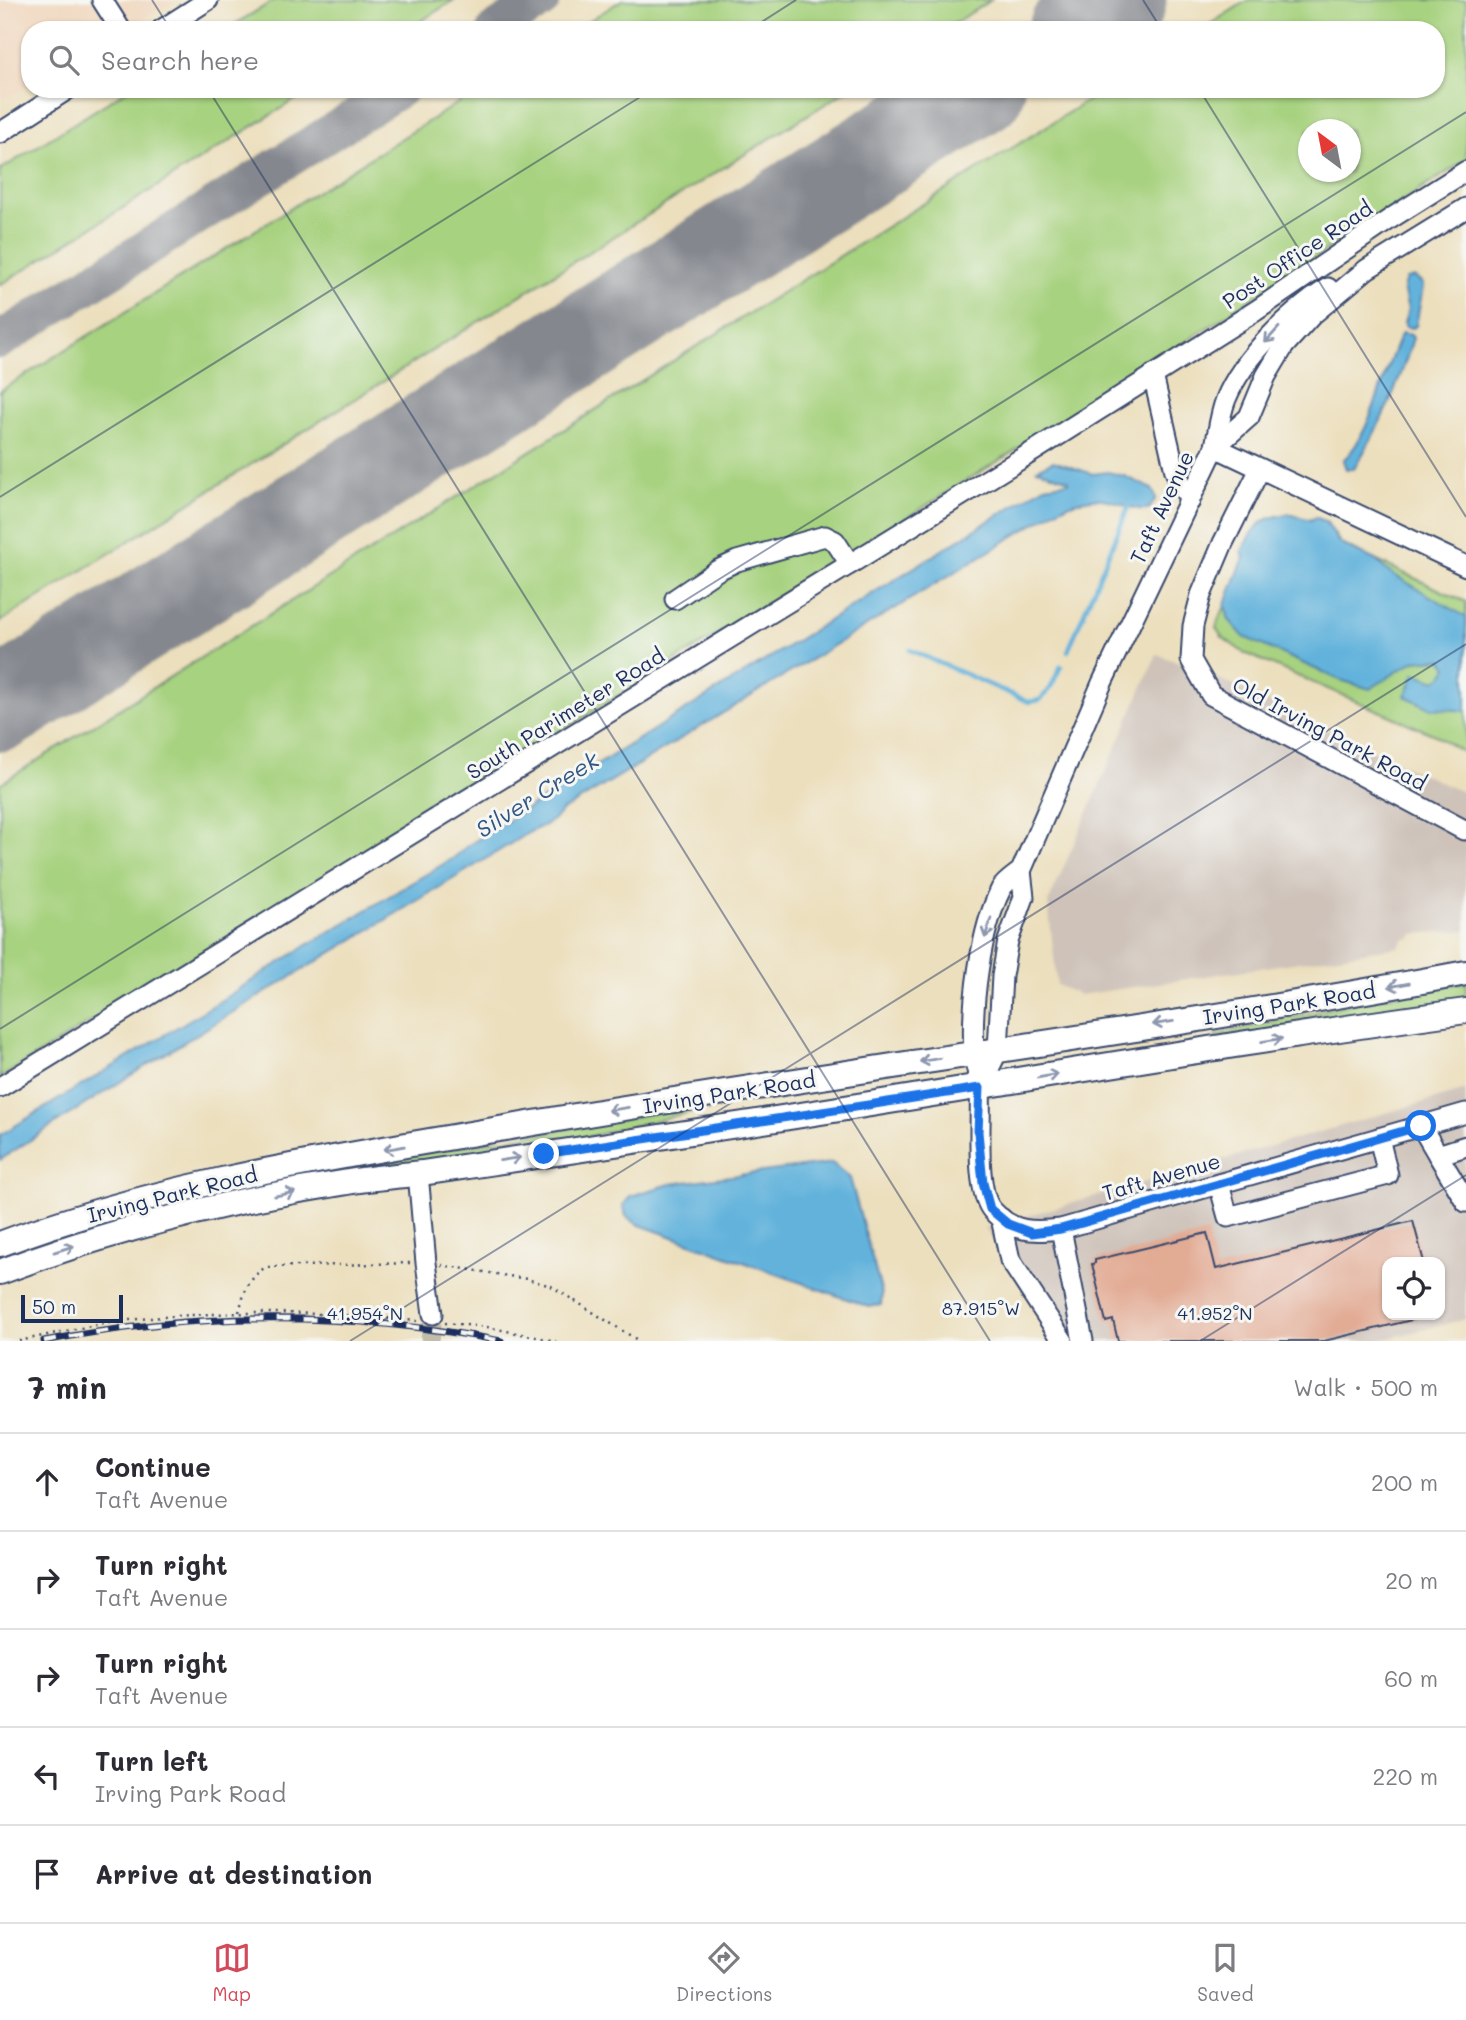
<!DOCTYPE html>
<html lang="en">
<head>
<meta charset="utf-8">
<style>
  :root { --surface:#fff; --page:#f7f7f7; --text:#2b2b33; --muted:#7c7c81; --line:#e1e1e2; --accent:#d1495b }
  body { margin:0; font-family:Mali,sans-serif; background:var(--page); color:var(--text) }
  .controls { position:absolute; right:21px; bottom:21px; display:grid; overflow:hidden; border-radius:14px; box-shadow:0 2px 5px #0004 }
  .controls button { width:63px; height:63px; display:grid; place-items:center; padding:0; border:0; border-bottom:2px solid var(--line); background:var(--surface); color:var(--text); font:35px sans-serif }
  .compass { position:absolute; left:1298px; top:119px; width:63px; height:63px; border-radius:50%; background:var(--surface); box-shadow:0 2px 5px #0004; rotate:328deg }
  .scale { position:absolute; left:21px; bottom:18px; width:102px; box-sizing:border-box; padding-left:7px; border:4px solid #1b2f5e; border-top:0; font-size:19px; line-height:24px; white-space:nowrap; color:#1b2f5e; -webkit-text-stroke:5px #f6f6f2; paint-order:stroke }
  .stop { position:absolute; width:21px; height:21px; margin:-16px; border:5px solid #1a73e8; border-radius:50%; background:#fff }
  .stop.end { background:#1a73e8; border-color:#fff; box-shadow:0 2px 7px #0008 }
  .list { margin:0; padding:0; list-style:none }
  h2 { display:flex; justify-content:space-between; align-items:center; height:91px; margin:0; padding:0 28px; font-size:30px }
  h2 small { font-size:23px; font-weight:400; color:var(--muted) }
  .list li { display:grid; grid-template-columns:46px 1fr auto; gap:21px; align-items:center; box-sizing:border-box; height:98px; padding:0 28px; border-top:2px solid var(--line) }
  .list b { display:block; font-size:26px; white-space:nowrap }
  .list p { margin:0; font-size:23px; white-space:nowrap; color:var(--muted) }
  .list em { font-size:23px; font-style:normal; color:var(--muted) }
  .icon { flex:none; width:38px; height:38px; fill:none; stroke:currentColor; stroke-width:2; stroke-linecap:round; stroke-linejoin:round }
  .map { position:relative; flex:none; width:1466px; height:1341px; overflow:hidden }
  .search { position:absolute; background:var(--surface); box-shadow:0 2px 5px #0004; left:21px; right:21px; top:21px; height:77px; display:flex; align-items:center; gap:18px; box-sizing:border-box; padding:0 24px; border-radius:28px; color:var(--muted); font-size:26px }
  .sheet { height:581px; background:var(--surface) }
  nav { display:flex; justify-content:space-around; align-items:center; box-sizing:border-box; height:98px; border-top:2px solid var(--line); background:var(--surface); font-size:19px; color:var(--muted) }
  nav a { display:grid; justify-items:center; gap:4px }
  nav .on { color:var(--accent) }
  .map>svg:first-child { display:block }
  .built { fill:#f0d6bc }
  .industrial { fill:#cec2b9; fill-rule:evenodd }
  .green { fill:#a7d27f; stroke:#61806e; stroke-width:2; fill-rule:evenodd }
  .water { fill:#62b2dc; stroke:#3e709d; stroke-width:2 }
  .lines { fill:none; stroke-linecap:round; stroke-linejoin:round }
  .stream { stroke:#62b2dc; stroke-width:4.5 }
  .taxiway { stroke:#84878e; stroke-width:37 }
  .runway { stroke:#84878e; stroke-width:91 }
  .building { fill:#e2ab94 }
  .minor-tunnel { stroke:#c2bcaa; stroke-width:19; stroke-dasharray:19 10; stroke-linecap:butt }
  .minor-casing { stroke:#3a496c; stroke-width:23 }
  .major-casing { stroke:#3a496c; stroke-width:28 }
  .path { stroke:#3a496c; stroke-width:2.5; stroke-dasharray:2 5; stroke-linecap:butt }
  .minor { stroke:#fff; stroke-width:19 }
  .major { stroke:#fff; stroke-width:24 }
  .rail-casing { stroke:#1b2f5e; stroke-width:7 }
  .rail { stroke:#f6f6f2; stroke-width:4.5; stroke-dasharray:13; stroke-linecap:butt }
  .oneway { stroke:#8d97ae }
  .route { stroke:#1a73e8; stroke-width:9 }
  .ticks { fill:none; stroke:#1b2f5e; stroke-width:2; stroke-opacity:0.45 }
  .labels { text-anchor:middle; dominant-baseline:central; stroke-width:6; stroke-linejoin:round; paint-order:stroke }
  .street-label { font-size:21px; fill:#1b2f5e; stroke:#f6f6f2 }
  .water-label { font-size:23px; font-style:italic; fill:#305684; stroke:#f6f6f2 }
  .ticks-label { font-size:18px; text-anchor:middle; fill:#1b2f5e; stroke:#f6f6f2; stroke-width:6; stroke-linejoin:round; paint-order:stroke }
</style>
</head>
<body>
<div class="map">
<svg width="1466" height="1341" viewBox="0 0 1466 1341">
  <rect width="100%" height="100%" fill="#f6f6f2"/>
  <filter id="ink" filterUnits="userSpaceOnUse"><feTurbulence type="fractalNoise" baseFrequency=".0143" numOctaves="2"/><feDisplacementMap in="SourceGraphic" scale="14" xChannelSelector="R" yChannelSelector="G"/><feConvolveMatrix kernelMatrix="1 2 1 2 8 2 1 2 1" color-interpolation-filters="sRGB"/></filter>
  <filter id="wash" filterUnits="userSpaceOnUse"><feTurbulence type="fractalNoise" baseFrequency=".00686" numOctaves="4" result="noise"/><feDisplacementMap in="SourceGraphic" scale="28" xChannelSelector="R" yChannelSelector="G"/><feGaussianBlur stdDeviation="1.57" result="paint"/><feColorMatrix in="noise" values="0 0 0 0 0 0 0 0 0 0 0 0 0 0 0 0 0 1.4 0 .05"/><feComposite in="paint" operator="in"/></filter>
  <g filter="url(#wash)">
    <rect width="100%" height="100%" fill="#ecdfbd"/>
    <polygon class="built" points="0,0 176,0 124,30 30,30 30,86 5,98 0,98"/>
    <g class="industrial">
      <polygon points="1157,654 1246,690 1286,711 1466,794 1466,930 1413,934 1410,939 1405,938 1398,947 1080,995 1057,985 1048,903"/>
      <path d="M1466,1090V1319L1377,1341H1055L985,1228ZM1387,1262H1440V1315H1387Z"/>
    </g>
    <g class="green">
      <polygon points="275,0 454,0 407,30 225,30"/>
      <polygon points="622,0 991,0 944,30 575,30"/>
      <path d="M1248,0H1466V160L1071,416L0,1078V784L1106,89H1436V30H1201ZM1308,130H1350V172H1308Z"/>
      <polygon points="129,89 312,89 0,285 0,170"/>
      <polygon points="480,89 849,89 0,622 0,391"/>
      <path d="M1288,514L1311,520L1315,517L1326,521L1341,544L1466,602V754L1435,735L1244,653L1222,637L1216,628L1244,558L1242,551C1256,526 1259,518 1288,514Z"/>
      <polygon points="1466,982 1466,1002 1216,1039 1215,1035 1371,999"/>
      <polygon points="703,1105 703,1109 567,1142 0,1263 0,1255 74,1228 237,1185"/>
    </g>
    <g class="water">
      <polygon points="1414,277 1422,283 1423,287 1416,326 1412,328 1406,327 1404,323 1408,310 1403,288 1406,279"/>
      <path d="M1402,333L1411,335L1413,338C1400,383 1379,428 1354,469H1346L1343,460C1371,437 1384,366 1402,333Z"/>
      <path d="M1053,461L1093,474L1108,472L1124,476L1152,489L1156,498L1150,508C1134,513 1119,500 1101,499C1088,498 1075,502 1062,507L562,811C550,826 539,826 523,836C349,944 170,1046 0,1160V1135L217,1003L304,947L455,857L467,846L1045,486L1069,482V480L1037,469Z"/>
      <path d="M1288,514L1311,520L1315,517C1335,524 1329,535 1342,544C1356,555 1376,555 1386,570L1466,617V711L1430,708L1405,696L1415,673L1435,681L1442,677L1448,667L1442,659L1414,661L1370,689L1340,680L1244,637L1229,620L1225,605L1244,558L1242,551C1256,526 1259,518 1288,514Z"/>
      <polygon points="832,1163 850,1178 882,1294 881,1305 869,1307 637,1224 626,1216 623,1206 630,1196 670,1184"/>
    </g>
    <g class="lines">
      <g class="stream">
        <polyline points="910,650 1029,702 1040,700 1050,689 1061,666"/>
        <polyline points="1068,651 1130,503"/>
      </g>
      <g class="taxiway">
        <polyline points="495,30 542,0"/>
        <polyline points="0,340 400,89"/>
      </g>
      <g class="runway">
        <polyline points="1074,30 1121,0"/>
        <polyline points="0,706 979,89"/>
      </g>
    </g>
    <g id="blocks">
      <polygon class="building" points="1413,1221 1424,1262 1387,1262 1387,1315 1416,1315 1416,1319 1324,1341 1118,1341 1113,1320 1106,1322 1092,1264 1095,1263 1095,1260 1207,1233 1216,1269"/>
    </g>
  </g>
  <g filter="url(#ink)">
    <use href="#blocks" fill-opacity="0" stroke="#3a496c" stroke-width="2"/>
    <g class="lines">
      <polyline class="minor-tunnel" points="430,1341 433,1314"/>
      <defs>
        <g id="minor">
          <polyline points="102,0 121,30"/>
          <polyline points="161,30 208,0"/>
          <polyline points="0,133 68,89"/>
          <path d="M1466,208L1367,269L1312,315L1284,346L1266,376L1249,417L1215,447L1102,683L1021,871C1015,876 1005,882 1001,889C980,931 971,1005 974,1052C974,1064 980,1076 980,1089C982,1117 974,1189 992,1210C1012,1233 1034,1232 1061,1229L1466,1113"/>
          <polyline points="1153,375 1175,471 1190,501"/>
          <polyline points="1215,447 1466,566"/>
          <path d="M1215,447C1218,432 1220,414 1226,399C1243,357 1291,312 1328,288"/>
          <polyline points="1260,469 1223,543 1201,595 1193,626 1191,660 1211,695 1464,830"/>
          <polyline points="675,599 718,570 737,561 825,536 835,541 850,564"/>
          <polyline points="0,1087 1037,449 1257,310 1393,217 1466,171"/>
          <polyline points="980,1088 998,1050 1002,976 1008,941 1024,897 1021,871"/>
          <polyline points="1421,1126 1438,1155 1466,1146"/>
          <polyline points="1438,1155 1466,1202"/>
          <polyline points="418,1173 426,1263 433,1314"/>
          <polyline points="1219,1184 1228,1217 1388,1175 1379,1138"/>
          <polyline points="1001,1218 1010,1260 1063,1341"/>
          <polyline points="1061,1229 1083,1341"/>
        </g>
        <g id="major">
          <path d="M0,1244C164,1182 339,1157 511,1127C829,1072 1149,1032 1466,973"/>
          <path d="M0,1272C112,1230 230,1200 348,1182C372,1178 397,1176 422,1173C518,1159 615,1144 711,1129C963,1091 1214,1045 1466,1011"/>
        </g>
      </defs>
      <use href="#minor" class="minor-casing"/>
      <use href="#major" class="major-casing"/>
      <g class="path">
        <polyline points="441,1265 527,1279 551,1286 639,1341"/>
        <path d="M239,1312C244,1293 248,1278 266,1267L410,1263"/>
        <polyline points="445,1323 487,1327 556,1341"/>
        <path d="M19,1341C62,1332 107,1321 151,1318C239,1310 329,1312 417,1321"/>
      </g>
      <use href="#minor" class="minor"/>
      <use href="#major" class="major"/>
      <defs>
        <path id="rail" d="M44,1341C195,1312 349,1311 501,1341"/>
      </defs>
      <use href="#rail" class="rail-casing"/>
      <use href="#rail" class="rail"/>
    </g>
    <defs><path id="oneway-shaft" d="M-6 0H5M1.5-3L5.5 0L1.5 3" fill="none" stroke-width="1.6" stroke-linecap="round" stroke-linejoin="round" transform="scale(1.75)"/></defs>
    <g class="oneway">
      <use href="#oneway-shaft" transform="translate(1272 335) rotate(132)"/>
      <use href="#oneway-shaft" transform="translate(988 928) rotate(107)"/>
      <use href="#oneway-shaft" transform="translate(1399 985) rotate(170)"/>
      <use href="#oneway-shaft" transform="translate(1163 1023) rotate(171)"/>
      <use href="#oneway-shaft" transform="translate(1272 1040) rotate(-9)"/>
      <use href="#oneway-shaft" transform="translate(930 1060) rotate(171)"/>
      <use href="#oneway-shaft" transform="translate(1048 1076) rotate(-10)"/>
      <use href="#oneway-shaft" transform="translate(618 1109) rotate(171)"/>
      <use href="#oneway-shaft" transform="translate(394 1148) rotate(170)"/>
      <use href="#oneway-shaft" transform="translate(510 1159) rotate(-9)"/>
      <use href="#oneway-shaft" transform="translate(285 1194) rotate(-11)"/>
      <use href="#oneway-shaft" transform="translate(64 1249) rotate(-17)"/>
    </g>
  </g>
  <g class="lines" filter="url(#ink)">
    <polyline class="route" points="544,1154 980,1088 978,1132 983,1183 990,1209 1008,1224 1032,1233 1061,1229 1421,1126"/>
  </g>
  <path class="ticks" d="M152,0L171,30M1143,0L1162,30M749,30L796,0M208,89L990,1341M1199,89L1466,517M0,497L653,89M0,1029L1466,112M350,1341L1466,644M1200,1341L1466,1175"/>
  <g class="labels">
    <g class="street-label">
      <text transform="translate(1297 254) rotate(-34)">Post Office Road</text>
      <text transform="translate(1161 507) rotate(-65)">Taft Avenue</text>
      <text transform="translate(565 713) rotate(-32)">South Parimeter Road</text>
      <text transform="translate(1330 733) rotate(28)">Old Irving Park Road</text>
      <text transform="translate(1289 1003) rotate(-9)">Irving Park Road</text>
      <text transform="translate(729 1092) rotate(-9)">Irving Park Road</text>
      <text transform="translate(1161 1176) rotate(-16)">Taft Avenue</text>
      <text transform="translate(172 1194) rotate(-14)">Irving Park Road</text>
    </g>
    <g class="water-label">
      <text transform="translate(537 794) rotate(-32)">Silver Creek</text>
    </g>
  </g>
  <g class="ticks-label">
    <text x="981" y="1315">87.915°W</text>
    <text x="365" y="1320">41.954°N</text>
    <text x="1215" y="1320">41.952°N</text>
  </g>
</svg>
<div class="controls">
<button><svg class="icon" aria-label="locate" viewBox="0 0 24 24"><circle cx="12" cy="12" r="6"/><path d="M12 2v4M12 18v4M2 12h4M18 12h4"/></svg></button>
</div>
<svg class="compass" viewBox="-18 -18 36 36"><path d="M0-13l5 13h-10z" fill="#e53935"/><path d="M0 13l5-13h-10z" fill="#7c7c81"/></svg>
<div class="scale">50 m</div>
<div class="stop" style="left:1421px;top:1126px"></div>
<div class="stop end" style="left:544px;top:1154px"></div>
<div class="search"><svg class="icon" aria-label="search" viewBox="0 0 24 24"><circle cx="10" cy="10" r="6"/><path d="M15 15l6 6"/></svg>Search here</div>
</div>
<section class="sheet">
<h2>7 min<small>Walk · 500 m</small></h2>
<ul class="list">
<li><svg class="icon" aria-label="ahead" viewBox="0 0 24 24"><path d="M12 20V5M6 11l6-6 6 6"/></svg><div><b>Continue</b><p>Taft Avenue</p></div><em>200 m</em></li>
<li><svg class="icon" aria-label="right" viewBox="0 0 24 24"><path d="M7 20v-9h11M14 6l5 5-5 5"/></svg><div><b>Turn right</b><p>Taft Avenue</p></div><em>20 m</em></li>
<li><svg class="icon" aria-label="right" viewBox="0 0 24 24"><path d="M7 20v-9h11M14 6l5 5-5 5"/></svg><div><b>Turn right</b><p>Taft Avenue</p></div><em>60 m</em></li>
<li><svg class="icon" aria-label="left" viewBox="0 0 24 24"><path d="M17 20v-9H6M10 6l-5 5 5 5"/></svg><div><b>Turn left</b><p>Irving Park Road</p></div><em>220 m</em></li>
<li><svg class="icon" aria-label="arrive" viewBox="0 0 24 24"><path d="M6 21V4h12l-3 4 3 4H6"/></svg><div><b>Arrive at destination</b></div></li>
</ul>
</section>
<nav>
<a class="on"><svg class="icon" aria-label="map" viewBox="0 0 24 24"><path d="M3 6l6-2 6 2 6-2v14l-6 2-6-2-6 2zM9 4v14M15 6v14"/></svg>Map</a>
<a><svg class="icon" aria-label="directions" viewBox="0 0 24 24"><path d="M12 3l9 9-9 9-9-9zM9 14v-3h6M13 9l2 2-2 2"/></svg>Directions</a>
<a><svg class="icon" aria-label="saved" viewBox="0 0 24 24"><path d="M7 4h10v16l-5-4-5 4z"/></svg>Saved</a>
</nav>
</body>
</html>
